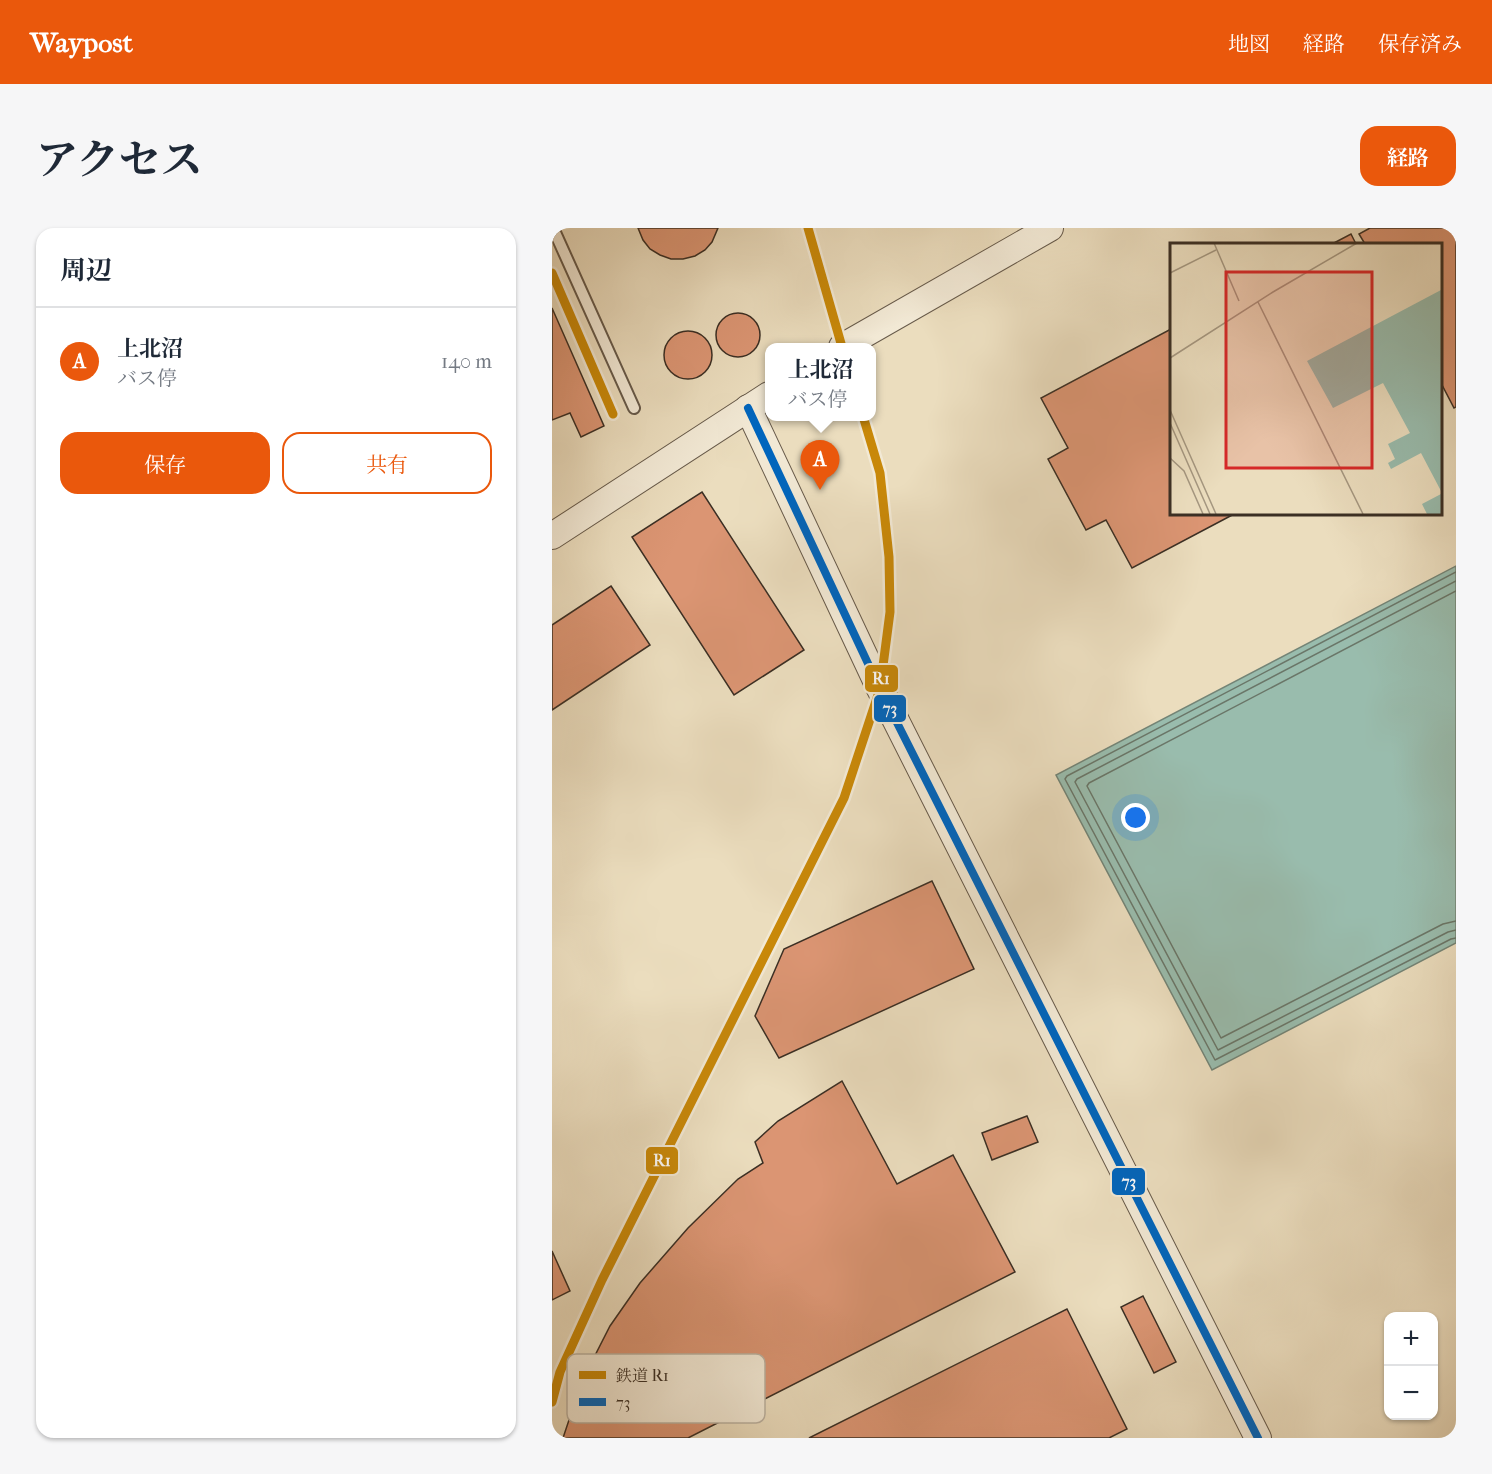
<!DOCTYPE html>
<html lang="ja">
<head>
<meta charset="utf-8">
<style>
  :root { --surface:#fff; --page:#f6f6f7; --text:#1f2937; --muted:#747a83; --line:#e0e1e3; --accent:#ea580c }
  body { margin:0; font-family:"IM FELL French Canon","Noto Serif JP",serif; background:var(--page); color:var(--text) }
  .controls { position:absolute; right:18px; bottom:18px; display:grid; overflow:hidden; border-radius:12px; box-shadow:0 2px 4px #0004 }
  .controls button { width:54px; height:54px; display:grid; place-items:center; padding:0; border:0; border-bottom:2px solid var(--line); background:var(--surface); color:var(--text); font:30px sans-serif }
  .you { position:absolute; left:584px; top:590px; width:21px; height:21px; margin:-15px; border:4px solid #fff; border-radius:50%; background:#1a73e8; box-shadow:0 0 0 9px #1a73e833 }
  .badge { display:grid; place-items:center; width:39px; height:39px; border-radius:50%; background:var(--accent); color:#fff; font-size:20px; font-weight:700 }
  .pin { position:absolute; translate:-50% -50px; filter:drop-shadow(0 2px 3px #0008) }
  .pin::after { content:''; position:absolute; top:32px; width:21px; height:18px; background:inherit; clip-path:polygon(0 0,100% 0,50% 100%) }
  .popup { position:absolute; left:213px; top:115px; width:111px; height:78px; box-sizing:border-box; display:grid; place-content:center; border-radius:12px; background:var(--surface); filter:drop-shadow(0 2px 4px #0005); font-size:20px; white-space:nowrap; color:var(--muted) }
  .popup b { font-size:22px; color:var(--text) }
  .popup::after { content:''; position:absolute; left:50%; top:100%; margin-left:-12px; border:12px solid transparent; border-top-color:var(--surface) }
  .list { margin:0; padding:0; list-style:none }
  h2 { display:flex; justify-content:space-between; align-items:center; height:78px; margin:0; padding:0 24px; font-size:26px }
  h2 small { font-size:20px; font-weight:400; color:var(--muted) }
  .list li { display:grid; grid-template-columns:39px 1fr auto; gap:18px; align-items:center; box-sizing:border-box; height:108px; padding:0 24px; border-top:2px solid var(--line) }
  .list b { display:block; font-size:22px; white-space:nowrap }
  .list p { margin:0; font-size:20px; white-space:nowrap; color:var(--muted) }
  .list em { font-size:20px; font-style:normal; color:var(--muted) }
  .actions { display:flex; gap:12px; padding:18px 24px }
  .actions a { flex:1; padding:14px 0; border:2px solid var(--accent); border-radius:18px; text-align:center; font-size:21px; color:var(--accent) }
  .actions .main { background:var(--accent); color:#fff }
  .map { position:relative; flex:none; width:904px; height:1210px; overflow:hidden; border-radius:18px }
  header { display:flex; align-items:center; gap:36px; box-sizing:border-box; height:84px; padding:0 30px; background:var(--accent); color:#fff }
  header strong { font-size:28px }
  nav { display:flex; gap:33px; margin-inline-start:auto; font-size:21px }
  .intro { display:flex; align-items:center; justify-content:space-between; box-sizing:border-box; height:144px; padding:0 36px }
  h1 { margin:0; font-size:42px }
  .button { padding:15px 27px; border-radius:18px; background:var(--accent); color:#fff; font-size:21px; font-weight:700 }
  main { display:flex; gap:36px; padding:0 36px }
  aside { flex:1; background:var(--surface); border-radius:18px; box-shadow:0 2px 4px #0004 }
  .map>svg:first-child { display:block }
  .water { fill:#99bcad; stroke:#738476; stroke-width:1.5 }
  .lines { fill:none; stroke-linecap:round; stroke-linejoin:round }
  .shore { stroke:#6a7668; stroke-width:1.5 }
  .building { fill:#db9573; stroke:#3b2f24; stroke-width:1.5 }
  .service-casing { stroke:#675a4a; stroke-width:14 }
  .tertiary-casing { stroke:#675a4a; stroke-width:28 }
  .service { stroke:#f2e9d5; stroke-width:10 }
  .tertiary { stroke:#f2e9d5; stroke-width:26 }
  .bus-1-casing { stroke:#f2e9d5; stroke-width:12 }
  .bus-1 { stroke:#0065bd; stroke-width:8 }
  .rail-1-casing { stroke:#f2e9d5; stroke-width:14 }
  .rail-1 { stroke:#c88809; stroke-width:9 }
  .inset-road { fill:none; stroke:#a59780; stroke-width:1.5 }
  .view { fill:#d62828; fill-opacity:0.15; stroke:#d62828; stroke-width:3 }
  .inset-edge { fill:none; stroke:#3b2f24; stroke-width:3 }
  .key { fill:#f2e9d5; stroke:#bbb1a0; stroke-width:1.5 }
  .key-label { font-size:16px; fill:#3b2f24 }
  .line-badge { stroke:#f2e9d5; stroke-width:2 }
  .badge-label { font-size:16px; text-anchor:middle; font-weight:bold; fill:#fff }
</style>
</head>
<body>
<header>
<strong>Waypost</strong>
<nav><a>地図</a><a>経路</a><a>保存済み</a></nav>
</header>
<div class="intro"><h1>アクセス</h1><a class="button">経路</a></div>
<main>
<aside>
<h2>周辺<small></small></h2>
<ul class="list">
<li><span class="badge">A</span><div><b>上北沼</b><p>バス停</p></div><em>140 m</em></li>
</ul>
<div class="actions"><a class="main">保存</a><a>共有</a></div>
</aside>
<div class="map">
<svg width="904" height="1210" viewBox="0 0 904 1210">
  <rect width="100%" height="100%" fill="#ebddbe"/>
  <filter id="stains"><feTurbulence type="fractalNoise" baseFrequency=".00333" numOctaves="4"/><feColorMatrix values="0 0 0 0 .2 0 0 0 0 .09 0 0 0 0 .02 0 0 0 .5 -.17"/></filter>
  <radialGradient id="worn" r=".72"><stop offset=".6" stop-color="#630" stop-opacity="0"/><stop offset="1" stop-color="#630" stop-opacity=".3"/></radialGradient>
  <polygon class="water" points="904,338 904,715 660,842 504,547"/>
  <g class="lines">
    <g class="shore">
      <polyline points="904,344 515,548 513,551 663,832 899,711 904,710"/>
      <polyline points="904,353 525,551 523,554 666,822 896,704 904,702"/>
      <polyline points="904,363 537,555 535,558 669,810 891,696 904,693"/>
    </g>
  </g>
  <g class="building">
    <polygon points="86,0 166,0 160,14 153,22 143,28 131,31 119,31 108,27 98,21 91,12"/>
    <polygon points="818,0 904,0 904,179 902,180 888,153 888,16 813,16 807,6"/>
    <polygon points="799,6 804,16 780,16"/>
    <polygon points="0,80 52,198 29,209 18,185 0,192"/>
    <circle cx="186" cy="107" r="22"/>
    <polygon points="619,101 619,285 684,285 580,340 554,292 534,302 496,231 516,220 489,170"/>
    <circle cx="136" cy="127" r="24"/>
    <polygon points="150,264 252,422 182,467 80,309"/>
    <polygon points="59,358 98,417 0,482 0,397"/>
    <polygon points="380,653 422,741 227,830 203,788 232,721"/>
    <polygon points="290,853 345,956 401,927 463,1044 136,1210 11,1210 30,1153 58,1098 88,1055 136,1000 186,951 211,935 203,914 226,893"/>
    <polygon points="475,888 486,914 440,932 430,905"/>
    <polygon points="0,1023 18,1063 0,1072"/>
    <polygon points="591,1068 624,1134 602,1145 569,1079"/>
    <polygon points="515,1081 575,1201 557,1210 257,1210"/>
  </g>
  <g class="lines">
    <defs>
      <polyline id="service" points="1,0 82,180"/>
      <g id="tertiary">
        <polyline points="290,119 498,0"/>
        <polyline points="196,180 328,461 706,1210"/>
        <polyline points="0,308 217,167"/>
      </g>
    </defs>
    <use href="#service" class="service-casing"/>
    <use href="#tertiary" class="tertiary-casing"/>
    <use href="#service" class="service"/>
    <use href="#tertiary" class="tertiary"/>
    <defs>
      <polyline id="bus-1" points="196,180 328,461 706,1210"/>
    </defs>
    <use href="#bus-1" class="bus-1-casing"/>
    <use href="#bus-1" class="bus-1"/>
    <defs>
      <g id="rail-1">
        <polyline points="256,0 290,119"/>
        <polyline points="0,45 61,186"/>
        <polyline points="0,1174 8,1144 50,1052 292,570 328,461 338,384 337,329 328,245 311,188"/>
      </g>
    </defs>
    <use href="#rail-1" class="rail-1-casing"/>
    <use href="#rail-1" class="rail-1"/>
  </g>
  <g transform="translate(618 15)">
    <rect width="272" height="272" fill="#ebddbe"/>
    <path d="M271,47V248L251,210L221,226L218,220L225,216L218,201L240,190L213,140L163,165L137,118ZM271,251V271H257L252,261Z" fill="#99bcad"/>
    <path class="inset-road" d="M44,0L69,58M0,30L46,7M88,59L193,271M0,115L103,49L187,0M0,167L46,271M0,180L40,271M0,215L14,228L33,271"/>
    <path class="view" d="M56,29H202V225H56Z"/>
    <rect width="272" height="272" class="inset-edge"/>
  </g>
  <rect x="15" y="1126" width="198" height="69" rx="9" class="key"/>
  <rect x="27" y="1143" width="27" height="8" fill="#c88809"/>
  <rect x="27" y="1170" width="27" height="8" fill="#0065bd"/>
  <g class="key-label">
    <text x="64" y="1153">鉄道 R1</text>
    <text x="64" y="1180">73</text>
  </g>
  <g class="line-badge">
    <rect x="312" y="436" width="35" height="29" rx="6" fill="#c88809"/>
    <rect x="321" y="466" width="34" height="29" rx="6" fill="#0065bd"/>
    <rect x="93" y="918" width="34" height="29" rx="6" fill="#c88809"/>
    <rect x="559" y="939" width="35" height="29" rx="6" fill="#0065bd"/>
  </g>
  <g class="badge-label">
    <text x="329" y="456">R1</text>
    <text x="338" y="486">73</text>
    <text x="110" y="938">R1</text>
    <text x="577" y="959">73</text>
  </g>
  <rect width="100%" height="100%" filter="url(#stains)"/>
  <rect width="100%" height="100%" fill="url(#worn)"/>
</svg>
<div class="controls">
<button>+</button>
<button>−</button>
</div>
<div class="you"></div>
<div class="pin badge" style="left:268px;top:262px">A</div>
<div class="popup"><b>上北沼</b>バス停</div>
</div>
</main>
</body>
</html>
